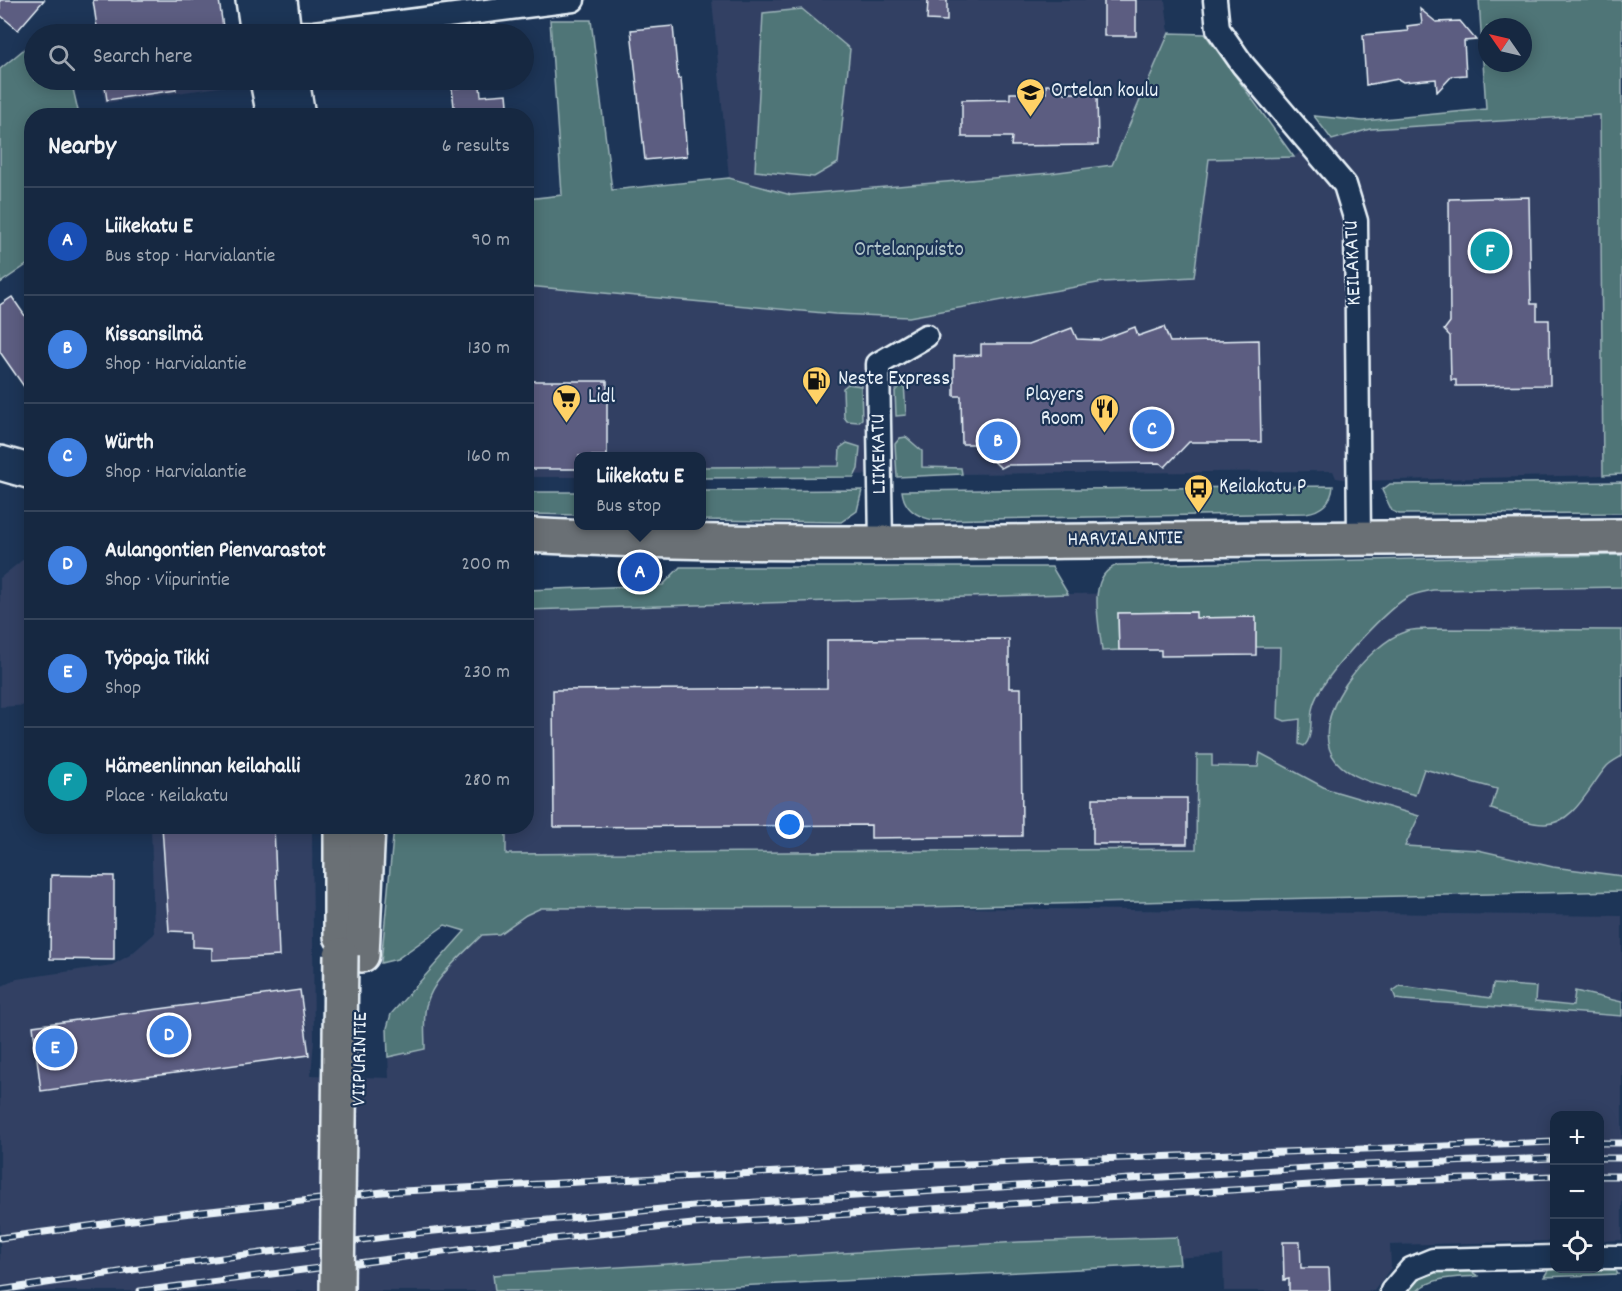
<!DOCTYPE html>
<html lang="en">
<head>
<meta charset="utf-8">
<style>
  :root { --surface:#162841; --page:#23344c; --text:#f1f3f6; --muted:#9ea6b1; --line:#35445a; --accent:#8bbbb9 }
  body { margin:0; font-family:Dekko,sans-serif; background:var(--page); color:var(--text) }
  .controls { position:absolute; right:18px; bottom:18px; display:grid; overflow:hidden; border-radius:12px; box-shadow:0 3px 15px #0003 }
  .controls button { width:54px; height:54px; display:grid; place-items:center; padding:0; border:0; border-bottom:2px solid var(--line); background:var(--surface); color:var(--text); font:30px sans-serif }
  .compass { position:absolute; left:1478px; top:18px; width:54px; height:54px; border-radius:50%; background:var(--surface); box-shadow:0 3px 15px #0003; rotate:304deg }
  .you { position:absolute; left:790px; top:825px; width:21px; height:21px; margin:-15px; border:4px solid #fff; border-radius:50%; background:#1a73e8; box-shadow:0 0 0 9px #1a73e833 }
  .badge { display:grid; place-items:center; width:39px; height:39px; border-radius:50%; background:var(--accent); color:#fff; font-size:20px; font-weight:700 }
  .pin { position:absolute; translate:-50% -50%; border:3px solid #fff; box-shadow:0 2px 6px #0006 }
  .popup { position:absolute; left:574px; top:452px; width:132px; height:78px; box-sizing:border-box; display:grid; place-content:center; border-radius:12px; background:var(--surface); filter:drop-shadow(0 2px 4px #0005); font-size:20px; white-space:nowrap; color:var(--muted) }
  .popup b { font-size:22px; color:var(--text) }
  .popup::after { content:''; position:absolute; left:50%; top:100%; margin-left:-12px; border:12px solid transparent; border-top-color:var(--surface) }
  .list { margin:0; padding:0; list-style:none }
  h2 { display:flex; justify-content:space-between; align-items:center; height:78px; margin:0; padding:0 24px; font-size:26px }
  h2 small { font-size:20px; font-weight:400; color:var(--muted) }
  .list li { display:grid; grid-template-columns:39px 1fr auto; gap:18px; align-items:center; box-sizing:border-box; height:108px; padding:0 24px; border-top:2px solid var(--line) }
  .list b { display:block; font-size:22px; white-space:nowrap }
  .list p { margin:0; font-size:20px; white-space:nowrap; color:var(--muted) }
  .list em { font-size:20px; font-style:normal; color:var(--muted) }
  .icon { flex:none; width:33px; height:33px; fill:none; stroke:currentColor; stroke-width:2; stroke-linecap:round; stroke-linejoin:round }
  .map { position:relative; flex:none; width:1622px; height:1291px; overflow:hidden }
  .search { position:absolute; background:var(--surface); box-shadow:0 3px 15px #0003; left:24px; top:24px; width:510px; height:66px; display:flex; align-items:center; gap:15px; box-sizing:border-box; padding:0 21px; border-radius:33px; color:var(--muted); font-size:22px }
  .panel { position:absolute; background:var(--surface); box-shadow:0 3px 15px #0003; left:24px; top:108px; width:510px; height:726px; border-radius:24px }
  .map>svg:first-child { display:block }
  .built { fill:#304164 }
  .green { fill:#4f7577; stroke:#9cb3b8; stroke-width:1.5; fill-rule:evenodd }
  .building { fill:#5b5d81; stroke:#e8f1f8; stroke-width:1.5 }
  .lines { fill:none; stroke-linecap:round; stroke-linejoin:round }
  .minor-casing { stroke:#e8f1f8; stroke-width:27 }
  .secondary-casing { stroke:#e8f1f8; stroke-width:38 }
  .primary-casing { stroke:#e8f1f8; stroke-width:38 }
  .minor { stroke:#1d3557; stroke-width:22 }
  .secondary { stroke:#1d3557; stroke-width:33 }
  .primary { stroke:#6b6f74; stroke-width:33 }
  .rail-casing { stroke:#e8f1f8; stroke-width:7 }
  .rail { stroke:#1d3557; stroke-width:4.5; stroke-dasharray:14; stroke-linecap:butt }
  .primary-bridge-casing { stroke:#e8f1f8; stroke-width:38; stroke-linecap:butt }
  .primary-bridge { stroke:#6b6f74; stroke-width:33 }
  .labels { text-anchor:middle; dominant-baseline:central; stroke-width:4.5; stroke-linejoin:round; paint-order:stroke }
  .poi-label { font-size:21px; fill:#e8f1f8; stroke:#1d3557; text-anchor:start }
  .park-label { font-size:21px; fill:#b2c6cb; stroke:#1d3557 }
  .street-label { font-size:21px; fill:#e8f1f8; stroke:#1d3557 }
</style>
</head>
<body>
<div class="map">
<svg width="1622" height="1291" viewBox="0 0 1622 1291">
  <rect width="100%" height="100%" fill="#1d3557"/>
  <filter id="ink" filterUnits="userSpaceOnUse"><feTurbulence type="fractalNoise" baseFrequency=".0167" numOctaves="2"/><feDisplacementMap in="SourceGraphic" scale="12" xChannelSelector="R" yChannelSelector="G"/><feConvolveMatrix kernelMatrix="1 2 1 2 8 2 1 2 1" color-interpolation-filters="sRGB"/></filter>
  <g filter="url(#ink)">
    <g class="built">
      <polygon points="712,0 1165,0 1169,33 1112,164 1051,173 791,195 729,178"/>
      <polygon points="102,80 234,80 235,85 105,103"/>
      <polygon points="1600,115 1603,475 1356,481 1336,478 1333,471 702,476 702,456 578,456 578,477 527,477 526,286 835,314 909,317 1103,282 1193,277 1209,158 1293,157 1310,146 1370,129"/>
      <polygon points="31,553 31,705 0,707 0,578"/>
      <polygon points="1622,587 1622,882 1478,850 1453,847 1339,846 1197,823 1196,849 545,854 547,903 1622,916 1622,1240 1600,1241 1600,1116 1554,1116 1554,1241 1390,1245 1391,1268 1374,1291 1224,1291 1223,1255 636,1291 0,1291 0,987 17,979 112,965 130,955 154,934 151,827 312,827 314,1041 311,1075 389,1078 387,1028 544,855 506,854 506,827 526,826 527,610 1068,594"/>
    </g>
    <g class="green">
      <path d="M1479,0H1622V474L1603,475L1600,115L1370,129L1332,140L1314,116L1363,121L1486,109ZM1487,27H1523V63H1487Z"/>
      <polygon points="802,9 850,49 838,163 814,177 755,171 763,13"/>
      <polygon points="550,20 591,20 612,190 729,178 791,195 1051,173 1112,165 1169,33 1205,34 1294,157 1209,159 1194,277 1103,282 909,317 835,314 527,286 527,199 562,195"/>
      <polygon points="34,41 34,80 71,80 79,115 32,116 31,269 28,264 0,283 0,69"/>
      <polygon points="904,382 906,415 896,416 895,391"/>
      <polygon points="848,384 861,386 862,419 858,422 847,421 844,417 843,388"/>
      <polygon points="906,437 922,451 922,467 961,468 962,474 897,477 895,444 900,438"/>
      <polygon points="847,443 860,447 858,469 854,477 702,478 702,467 839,466 840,448"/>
      <polygon points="1622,482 1622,513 1399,514 1392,511 1382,490 1390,484"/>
      <path d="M1333,486C1332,502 1321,511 1306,513L934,520C917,517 904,509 902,491Z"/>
      <polygon points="862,490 857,511 841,522 702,520 702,491"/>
      <polygon points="527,492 578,492 578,515 527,514"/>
      <path d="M1622,555V587L1433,590C1424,592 1414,593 1406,598C1383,613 1319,680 1313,706C1309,718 1314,737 1304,746L1299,744L1300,719L1285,721L1278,718L1280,647H1256V617L1196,618L1195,612L1118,613L1119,650L1102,651C1100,625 1085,575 1118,565Z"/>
      <polygon points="680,567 1052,567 1068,594 527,610 527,590 663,585"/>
      <path d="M1430,629L1622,630V756C1617,759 1611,762 1607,766C1590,785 1574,825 1544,824C1527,824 1507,814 1491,809L1497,789L1424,769L1415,795C1390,787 1354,782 1336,761C1304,721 1368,643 1407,631C1414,629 1423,629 1430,629Z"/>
      <path d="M1260,753L1327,789L1419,816L1405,846L1478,850L1553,867L1622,876V891L925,907L541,908L526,915L499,934L482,935C462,955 433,978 426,1006C423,1020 425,1035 425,1049L388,1057L387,1028L391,1014L465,931L445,925L397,959L381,963L394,827H506V854L1196,849L1197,755H1212V766L1258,767Z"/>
      <polygon points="1493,984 1536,987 1535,1002 1573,1006 1575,991 1622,1002 1622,1016 1403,1000 1396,999 1393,991 1400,986 1491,998"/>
      <polygon points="1177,1237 1180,1264 637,1291 495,1291 493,1275 1019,1242"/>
      <polygon points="1600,1266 1614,1268 1618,1274 1544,1277 1550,1267 1600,1268"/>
      <path d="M1446,1270L1470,1271L1478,1276C1456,1278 1434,1276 1417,1291H1403C1416,1278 1427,1273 1446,1270Z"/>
    </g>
    <g class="building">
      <polygon points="0,0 44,0 18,30 0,15"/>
      <polygon points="93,0 219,0 224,34 98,34"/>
      <polygon points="928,0 947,0 947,21 927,20"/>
      <rect x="1104" y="0" width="32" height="36"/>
      <polygon points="1420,9 1436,22 1460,21 1476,40 1464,41 1466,75 1452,76 1437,92 1436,79 1403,82 1398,79 1366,85 1363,35 1408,31 1407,26 1422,24"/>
      <polygon points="673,26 678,79 681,78 687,156 645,160 631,30"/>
      <polygon points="104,80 175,80 176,90 107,100"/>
      <polygon points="1046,85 1065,85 1065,93 1097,93 1098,145 1011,146 1012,137 962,137 962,100 1010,99 1010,93 1046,93"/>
      <polygon points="480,86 481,96 507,94 509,116 455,116 452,88"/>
      <polygon points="1529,197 1531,304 1537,304 1537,320 1549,320 1550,385 1456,386 1456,380 1451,380 1450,336 1444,330 1450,322 1449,199"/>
      <polygon points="12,297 32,326 32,398 0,352 0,305"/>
      <polygon points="1135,327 1138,336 1164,327 1170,342 1259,340 1261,442 1189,442 1165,467 1160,463 1007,465 1001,468 975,444 962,444 961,396 954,396 954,356 981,355 981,344 1029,344 1072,328 1077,339 1100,340"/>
      <polygon points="526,381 607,381 607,456 579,456 579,469 526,469"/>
      <polygon points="1196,612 1196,618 1256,617 1256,655 1161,656 1161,650 1119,650 1118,613"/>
      <polygon points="1009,639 1009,688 1021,688 1022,836 871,838 871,825 554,827 553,690 827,688 827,640"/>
      <rect x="1093" y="798" width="94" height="46"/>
      <polygon points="162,826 274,826 279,956 212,960 212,948 193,947 193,932 169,931"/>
      <polygon points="51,875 114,876 114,960 50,959"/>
      <polygon points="300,990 309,1055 41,1091 33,1026"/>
      <polygon points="1283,1242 1300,1242 1301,1268 1329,1268 1330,1291 1289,1291 1289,1279 1284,1280"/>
    </g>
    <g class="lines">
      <defs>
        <g id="minor">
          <polyline points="1215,0 1218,29 1243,65 1345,185 1356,221 1359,537"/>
          <polyline points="271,34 314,33 573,0"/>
          <polyline points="881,544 878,364 926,336"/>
          <polyline points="1600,1257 1622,1257"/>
          <polyline points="1392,1291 1411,1269 1433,1260 1554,1257"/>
        </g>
        <g id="secondary">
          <polyline points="253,0 258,34"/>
          <polyline points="280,0 284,34"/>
          <polyline points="267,80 274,116"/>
          <polyline points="292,80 298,116"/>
          <polyline points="0,463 32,472"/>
        </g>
        <g id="primary">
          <path d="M526,535C737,547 948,543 1160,540C1314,538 1468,537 1622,536"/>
          <polyline points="341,936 341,826"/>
          <polyline points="362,955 368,826"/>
        </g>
      </defs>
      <use href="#minor" class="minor-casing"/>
      <use href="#secondary" class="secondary-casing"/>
      <use href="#primary" class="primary-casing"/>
      <use href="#minor" class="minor"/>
      <use href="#secondary" class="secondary"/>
      <use href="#primary" class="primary"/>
      <defs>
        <g id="rail">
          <polyline points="1600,1143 1622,1143"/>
          <polyline points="1600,1158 1622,1158"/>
          <polyline points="1600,1176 1622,1176"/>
          <polyline points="0,1238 155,1217 383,1192 857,1168 1554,1142"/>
          <polyline points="0,1290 159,1266 424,1232 693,1206 1341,1166 1554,1158"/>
          <polyline points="140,1291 505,1244 693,1224 1342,1183 1554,1176"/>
        </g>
      </defs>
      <use href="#rail" class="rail-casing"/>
      <use href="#rail" class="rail"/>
      <defs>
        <polyline id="primary-bridge" points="337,1291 341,955"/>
      </defs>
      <use href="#primary-bridge" class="primary-bridge-casing"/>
      <use href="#primary-bridge" class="primary-bridge"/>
    </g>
  </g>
  <defs>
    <symbol id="school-pin" viewBox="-11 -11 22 30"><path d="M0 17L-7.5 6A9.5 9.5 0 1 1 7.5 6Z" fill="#ffd166" stroke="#1d3557"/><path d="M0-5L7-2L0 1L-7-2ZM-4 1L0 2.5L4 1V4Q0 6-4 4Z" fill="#111"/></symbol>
    <symbol id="fuel-pin" viewBox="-11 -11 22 30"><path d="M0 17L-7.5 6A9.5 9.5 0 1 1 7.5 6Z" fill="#ffd166" stroke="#1d3557"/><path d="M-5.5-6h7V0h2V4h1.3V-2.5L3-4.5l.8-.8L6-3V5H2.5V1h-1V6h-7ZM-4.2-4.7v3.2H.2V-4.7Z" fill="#111"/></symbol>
    <symbol id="supermarket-pin" viewBox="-11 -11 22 30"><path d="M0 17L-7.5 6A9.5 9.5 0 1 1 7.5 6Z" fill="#ffd166" stroke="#1d3557"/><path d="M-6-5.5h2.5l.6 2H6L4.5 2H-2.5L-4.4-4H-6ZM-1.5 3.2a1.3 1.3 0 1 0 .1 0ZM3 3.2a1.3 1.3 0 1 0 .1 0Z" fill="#111"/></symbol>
    <symbol id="restaurant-pin" viewBox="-11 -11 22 30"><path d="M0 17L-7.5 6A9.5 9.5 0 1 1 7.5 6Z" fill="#ffd166" stroke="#1d3557"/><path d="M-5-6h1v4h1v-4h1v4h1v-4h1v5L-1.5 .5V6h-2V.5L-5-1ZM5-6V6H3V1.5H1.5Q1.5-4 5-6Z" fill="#111"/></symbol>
    <symbol id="bus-pin" viewBox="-11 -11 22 30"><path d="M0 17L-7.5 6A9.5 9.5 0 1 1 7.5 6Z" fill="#ffd166" stroke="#1d3557"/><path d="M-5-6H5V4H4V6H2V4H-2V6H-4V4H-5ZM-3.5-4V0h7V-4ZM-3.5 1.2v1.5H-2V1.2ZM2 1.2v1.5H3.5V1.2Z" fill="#111"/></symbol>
  </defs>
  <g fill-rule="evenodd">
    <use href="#school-pin" x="1014" y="76" width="33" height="45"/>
    <use href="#fuel-pin" x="800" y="364" width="33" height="45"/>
    <use href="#supermarket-pin" x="550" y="382" width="33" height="45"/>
    <use href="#restaurant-pin" x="1088" y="392" width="33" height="45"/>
    <use href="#bus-pin" x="1182" y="472" width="33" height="45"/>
  </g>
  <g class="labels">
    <g class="poi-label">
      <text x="1051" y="92">Ortelan koulu</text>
      <text x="838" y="380">Neste Express</text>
      <text x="1084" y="396" text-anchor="end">Players<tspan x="1084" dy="24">Room</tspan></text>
      <text x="588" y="398">Lidl</text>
      <text x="1219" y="488">Keilakatu P</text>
    </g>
    <g class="park-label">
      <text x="909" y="251">Ortelanpuisto</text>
    </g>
    <g class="street-label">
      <text transform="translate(1354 263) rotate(-92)">KEILAKATU</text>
      <text transform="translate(880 454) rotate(-91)">LIIKEKATU</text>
      <text transform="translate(1125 540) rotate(-1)">HARVIALANTIE</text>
      <text transform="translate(361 1059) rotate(-89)">VIIPURINTIE</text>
    </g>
  </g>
</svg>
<div class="controls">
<button>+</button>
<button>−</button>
<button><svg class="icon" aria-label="locate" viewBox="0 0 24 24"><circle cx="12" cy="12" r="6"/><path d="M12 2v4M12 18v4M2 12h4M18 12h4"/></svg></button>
</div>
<svg class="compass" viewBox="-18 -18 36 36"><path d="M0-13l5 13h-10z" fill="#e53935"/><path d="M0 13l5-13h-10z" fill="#9ea6b1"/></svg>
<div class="you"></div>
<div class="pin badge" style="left:640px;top:572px;background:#1a4fb4">A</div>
<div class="popup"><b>Liikekatu E</b>Bus stop</div>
<div class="pin badge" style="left:998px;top:441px;background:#3f7fe0">B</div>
<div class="pin badge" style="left:1152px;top:429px;background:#3f7fe0">C</div>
<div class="pin badge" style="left:169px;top:1035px;background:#3f7fe0">D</div>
<div class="pin badge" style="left:55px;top:1048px;background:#3f7fe0">E</div>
<div class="pin badge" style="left:1490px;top:251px;background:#0f9aa8">F</div>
<div class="search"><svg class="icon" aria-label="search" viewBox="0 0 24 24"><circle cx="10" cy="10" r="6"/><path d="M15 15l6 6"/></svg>Search here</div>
<section class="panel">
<h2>Nearby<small>6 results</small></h2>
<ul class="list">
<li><span class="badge" style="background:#1a4fb4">A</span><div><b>Liikekatu E</b><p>Bus stop · Harvialantie</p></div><em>90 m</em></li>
<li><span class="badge" style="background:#3f7fe0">B</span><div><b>Kissansilmä</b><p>Shop · Harvialantie</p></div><em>130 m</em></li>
<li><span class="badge" style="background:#3f7fe0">C</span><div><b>Würth</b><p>Shop · Harvialantie</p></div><em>160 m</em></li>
<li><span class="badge" style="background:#3f7fe0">D</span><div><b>Aulangontien Pienvarastot</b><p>Shop · Viipurintie</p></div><em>200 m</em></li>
<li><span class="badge" style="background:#3f7fe0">E</span><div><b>Työpaja Tikki</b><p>Shop</p></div><em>230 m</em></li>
<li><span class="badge" style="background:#0f9aa8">F</span><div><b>Hämeenlinnan keilahalli</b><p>Place · Keilakatu</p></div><em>280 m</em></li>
</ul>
</section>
</div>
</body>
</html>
